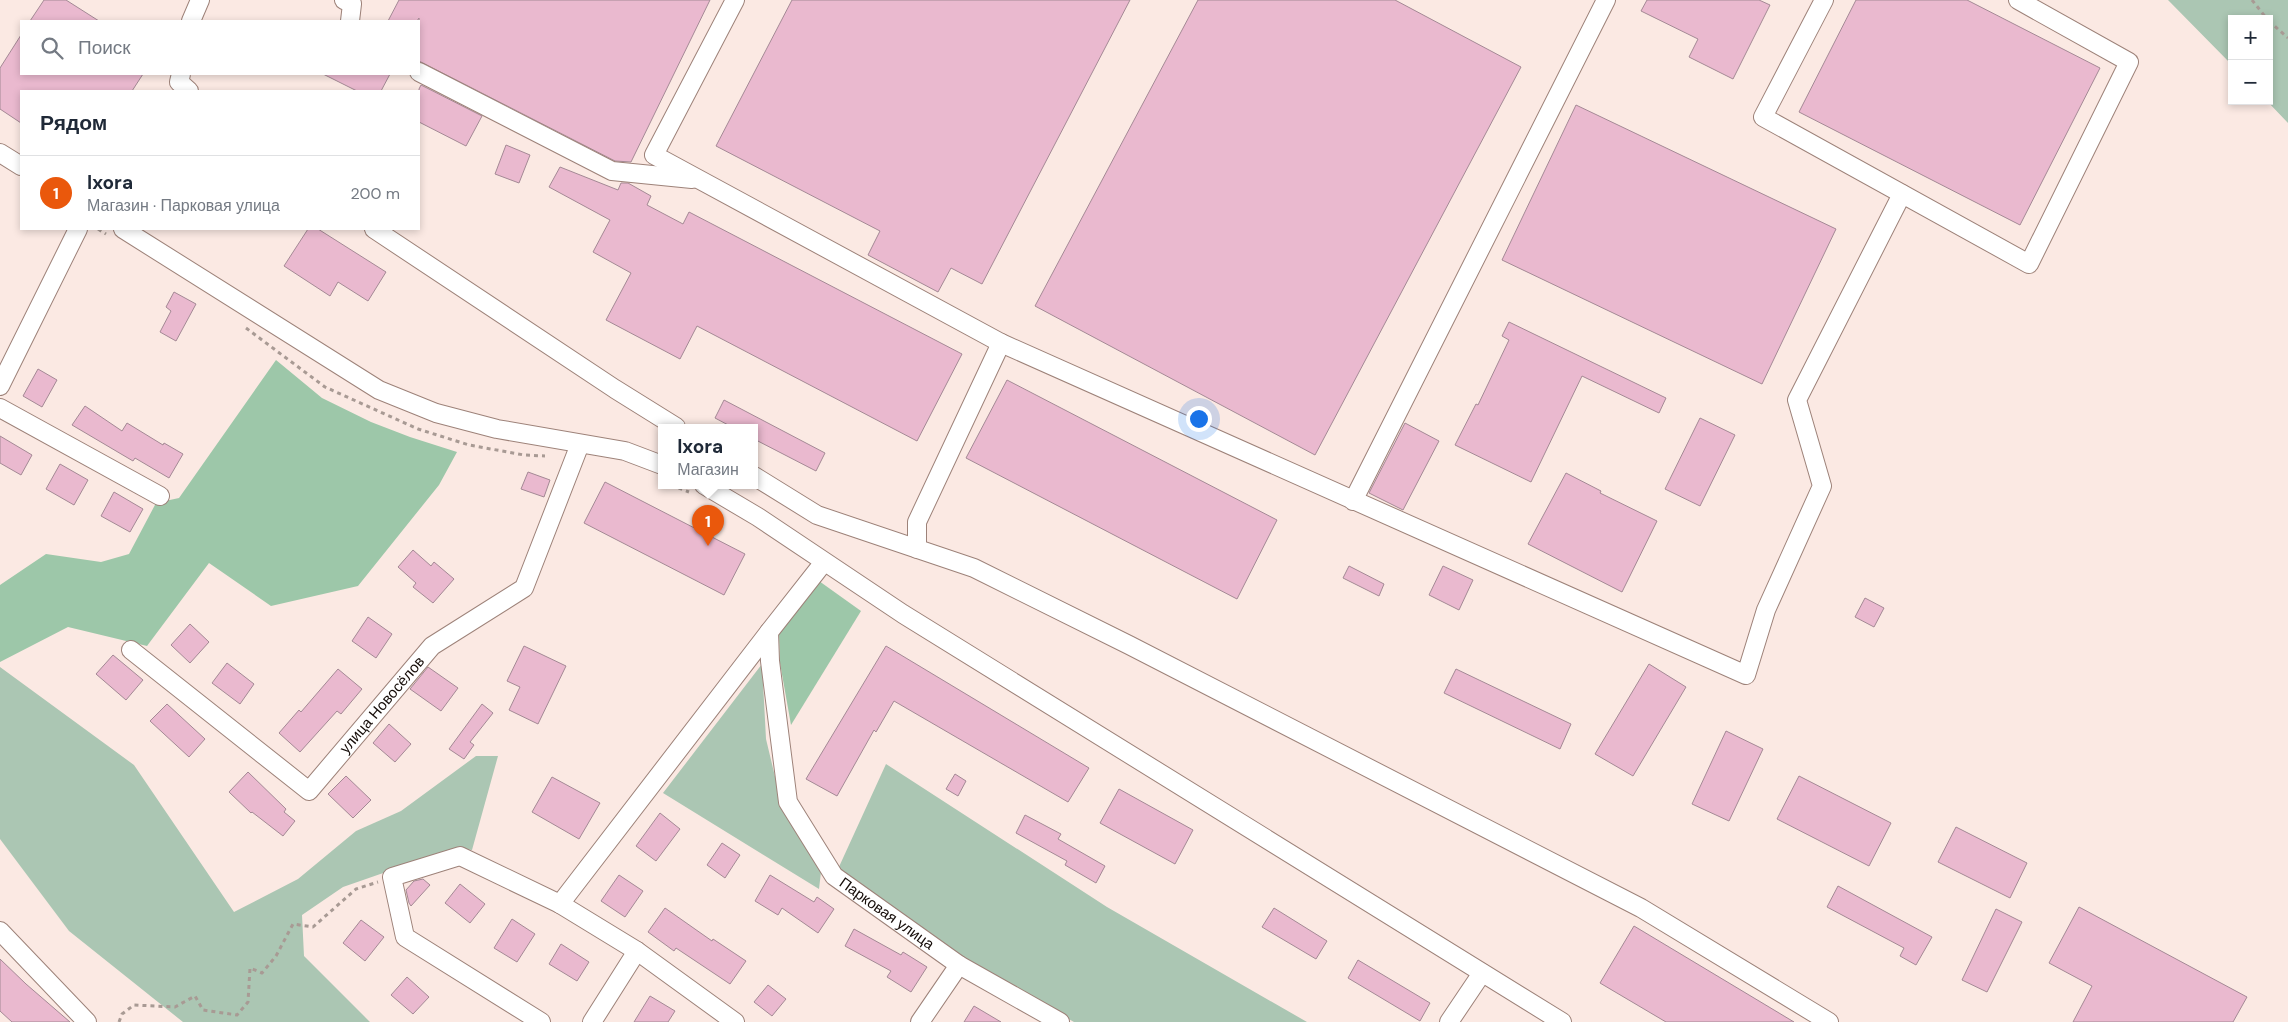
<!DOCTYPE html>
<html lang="ru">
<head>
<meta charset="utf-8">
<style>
  :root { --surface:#fff; --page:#f2f2f3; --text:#1f2937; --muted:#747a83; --line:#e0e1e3; --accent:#ea580c }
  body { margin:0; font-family:"DM Sans",sans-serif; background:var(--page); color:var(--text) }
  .controls { position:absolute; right:15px; top:15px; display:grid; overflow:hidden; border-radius:0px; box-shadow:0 2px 8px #0003 }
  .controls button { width:45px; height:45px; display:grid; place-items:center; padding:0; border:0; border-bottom:1px solid var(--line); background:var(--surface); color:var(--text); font:25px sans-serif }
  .you { position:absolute; left:1198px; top:418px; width:18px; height:18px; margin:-12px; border:4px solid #fff; border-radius:50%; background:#1a73e8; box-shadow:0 0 0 8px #1a73e833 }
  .badge { display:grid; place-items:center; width:32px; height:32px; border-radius:50%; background:var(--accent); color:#fff; font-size:16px; font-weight:700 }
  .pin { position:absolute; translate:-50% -41px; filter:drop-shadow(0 1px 2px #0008) }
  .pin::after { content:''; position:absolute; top:26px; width:18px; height:15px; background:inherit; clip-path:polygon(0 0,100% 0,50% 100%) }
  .popup { position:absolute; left:658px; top:424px; width:100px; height:65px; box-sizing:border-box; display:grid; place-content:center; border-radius:0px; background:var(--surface); filter:drop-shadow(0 1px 4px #0005); font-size:16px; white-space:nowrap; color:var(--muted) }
  .popup b { font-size:19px; color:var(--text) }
  .popup::after { content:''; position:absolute; left:50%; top:100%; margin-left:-10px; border:10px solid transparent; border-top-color:var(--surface) }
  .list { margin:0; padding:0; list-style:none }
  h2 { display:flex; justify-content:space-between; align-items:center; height:65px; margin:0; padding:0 20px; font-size:21px }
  h2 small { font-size:16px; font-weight:400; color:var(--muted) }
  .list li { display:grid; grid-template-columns:32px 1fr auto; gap:15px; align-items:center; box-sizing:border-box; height:75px; padding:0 20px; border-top:1px solid var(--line) }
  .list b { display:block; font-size:19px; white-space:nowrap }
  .list p { margin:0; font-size:16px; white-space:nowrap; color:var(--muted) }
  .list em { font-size:16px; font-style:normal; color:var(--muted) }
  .icon { flex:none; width:28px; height:28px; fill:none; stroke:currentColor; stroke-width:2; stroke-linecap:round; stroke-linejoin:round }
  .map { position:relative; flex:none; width:2288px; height:1022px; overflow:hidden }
  .search { position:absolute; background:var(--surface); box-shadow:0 2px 8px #0003; left:20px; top:20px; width:400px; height:55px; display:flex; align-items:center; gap:12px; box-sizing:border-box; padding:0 18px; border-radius:0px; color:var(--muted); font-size:19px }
  .panel { position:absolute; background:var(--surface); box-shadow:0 2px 8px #0003; left:20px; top:90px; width:400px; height:140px; border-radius:0px }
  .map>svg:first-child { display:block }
  .green { fill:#abc6b3 }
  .forest { fill:#9dc7a9 }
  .building { fill:#eab9cf; stroke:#a48995 }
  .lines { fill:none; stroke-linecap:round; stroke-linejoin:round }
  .minor-casing { stroke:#9d8279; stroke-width:20 }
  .path { stroke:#a89a94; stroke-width:3; stroke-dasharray:4 4; stroke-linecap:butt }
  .minor { stroke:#fff; stroke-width:18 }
  .labels { text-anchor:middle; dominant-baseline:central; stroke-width:5; stroke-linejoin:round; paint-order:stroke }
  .street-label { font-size:15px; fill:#150c08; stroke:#fff }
</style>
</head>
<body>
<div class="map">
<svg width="2288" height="1022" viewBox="0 0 2288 1022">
  <rect width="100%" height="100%" fill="#fbe9e3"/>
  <g class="green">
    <polygon points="2168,0 2288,0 2288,123 2267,101 2269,101 2269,19 2232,19 2232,65"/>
    <polygon points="762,664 766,739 782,806 821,872 819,889 663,793"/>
    <polygon points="0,667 134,765 234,912 298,879 356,831 401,811 476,756 498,756 472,850 455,848 343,887 302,915 304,956 370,1022 183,1022 69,931 0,839"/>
    <polygon points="886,764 1107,907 1307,1022 1074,1022 961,958 838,869"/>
  </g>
  <g class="forest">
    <polygon points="276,360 322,398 371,422 410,437 457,452 439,485 358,586 271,606 209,563 147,646 68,627 0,662 0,585 46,554 101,562 129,554 156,503 179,498"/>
    <polygon points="819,581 861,611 791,725 780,663 779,634"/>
  </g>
  <g class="building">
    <polygon points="44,0 66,0 99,21 30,21"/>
    <polygon points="399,0 710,0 631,162 615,161 419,61 419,18 417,21 388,21"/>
    <polygon points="792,0 1130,0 982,284 951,268 938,292 868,255 880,231 716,146"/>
    <polygon points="1198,0 1395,0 1521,67 1315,455 1035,306"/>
    <polygon points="1647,0 1759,0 1770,5 1733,79 1689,57 1698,39 1641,11"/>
    <polygon points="1856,0 1967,0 2100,68 2020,225 1799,112"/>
    <polygon points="21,35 21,74 143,74 132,91 21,91 21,123 0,109 0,68"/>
    <polygon points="323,74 390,74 381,91 357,91"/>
    <polygon points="421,85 482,116 466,146 419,122 419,89"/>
    <polygon points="1576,105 1836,229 1762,384 1502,260"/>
    <polygon points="506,145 530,155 519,183 495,174"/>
    <polygon points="560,167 618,190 621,183 628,183 651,196 647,205 683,224 689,212 962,354 917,441 697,326 680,359 606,320 631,273 593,252 610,220 549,187"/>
    <polygon points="308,229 318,229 386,272 368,301 338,282 330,296 284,266"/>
    <polygon points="174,292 196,304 176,341 160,332 171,311 166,307"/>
    <polygon points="1509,322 1666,398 1659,413 1582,376 1531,482 1455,445 1476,404 1478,405 1509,340 1502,336"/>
    <polygon points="38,369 57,380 42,407 23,396"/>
    <polygon points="1007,380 1277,520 1237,599 966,458"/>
    <polygon points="724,400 825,453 816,471 754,439 754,427 732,427 715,418"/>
    <polygon points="85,406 122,431 127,423 163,445 164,443 183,454 169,478 135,458 133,461 72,425"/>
    <polygon points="1700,418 1735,435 1700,506 1665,489"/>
    <polygon points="1405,423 1439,441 1403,510 1369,493"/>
    <polygon points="0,436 32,455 21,475 0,463"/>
    <polygon points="60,464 88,480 74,505 46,489"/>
    <polygon points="528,472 550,480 544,497 521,489"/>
    <polygon points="1566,473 1601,491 1600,493 1657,521 1622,592 1528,544"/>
    <polygon points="605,482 745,554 724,595 584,523"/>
    <polygon points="114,492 143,509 130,532 101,516"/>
    <polygon points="413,550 431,566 434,562 454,579 433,603 413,587 416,583 398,567"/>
    <polygon points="1349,566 1384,584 1379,596 1343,578"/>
    <polygon points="1443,566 1473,580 1459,610 1429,595"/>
    <polygon points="1865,598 1884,608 1874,627 1855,617"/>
    <polygon points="368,617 392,634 376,658 352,641"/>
    <polygon points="190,624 209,642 190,663 171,645"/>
    <polygon points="524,646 566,666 538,724 509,710 520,687 507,681"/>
    <polygon points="886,646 1089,768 1068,802 894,701 876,732 874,730 837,796 806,779"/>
    <polygon points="113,655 143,680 126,700 96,674"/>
    <polygon points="227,663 254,684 240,704 212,683"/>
    <polygon points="1649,664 1686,687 1633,776 1595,754"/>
    <polygon points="428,667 458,688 441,711 410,689"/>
    <polygon points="338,669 362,689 341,714 337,711 300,752 279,733 299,710 301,712"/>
    <polygon points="1456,669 1571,724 1560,749 1444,693"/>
    <polygon points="167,704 205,739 189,757 150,721"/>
    <polygon points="482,704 493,713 470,742 474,745 464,759 449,749"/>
    <polygon points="389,724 411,744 395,762 373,743"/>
    <polygon points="1726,731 1763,749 1729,821 1692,804"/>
    <polygon points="248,772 286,809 284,812 295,821 283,836 252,812 251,813 229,792"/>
    <polygon points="955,774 966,781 958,796 946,789"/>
    <polygon points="346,776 371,800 353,818 328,794"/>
    <polygon points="1799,776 1891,823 1869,866 1777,819"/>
    <polygon points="552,777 600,803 579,839 532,812"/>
    <polygon points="1119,789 1193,830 1175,864 1100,823"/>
    <polygon points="660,813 680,829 656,861 636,846"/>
    <polygon points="1025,815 1061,834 1058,839 1105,866 1096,883 1065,865 1067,861 1016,833"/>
    <polygon points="1956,827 2027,863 2010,898 1938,862"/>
    <polygon points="722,843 740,855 725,878 707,865"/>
    <polygon points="619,875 643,891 625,917 601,901"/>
    <polygon points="770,875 814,902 817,897 834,909 818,933 782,908 778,915 755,901"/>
    <polygon points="423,879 430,885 411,906 409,903 406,890 414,881"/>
    <polygon points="460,884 485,904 470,923 445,903"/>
    <polygon points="1838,886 1932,937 1916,965 1900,956 1904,948 1827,907"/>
    <polygon points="2079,907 2247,997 2233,1022 2073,1022 2092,986 2049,963"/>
    <polygon points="665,908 712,941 713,939 746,961 730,984 676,948 674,951 648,932"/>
    <polygon points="1274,908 1327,941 1316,959 1262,927"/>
    <polygon points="1996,909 2022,922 1987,992 1962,980"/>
    <polygon points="512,919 535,934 517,962 494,948"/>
    <polygon points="361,920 384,937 365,961 343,943"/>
    <polygon points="1634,926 1794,1022 1666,1022 1600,983"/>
    <polygon points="854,929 901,955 903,952 927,967 911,992 887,977 891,971 845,946"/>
    <polygon points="561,944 589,962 577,981 549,964"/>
    <polygon points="0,959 26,984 70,1022 12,1022 0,1011"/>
    <polygon points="1358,960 1430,1003 1420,1021 1348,978"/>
    <polygon points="407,977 429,997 413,1014 391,995"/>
    <polygon points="768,985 786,999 772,1016 754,1002"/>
    <polygon points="650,996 675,1011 668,1022 634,1022"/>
    <polygon points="974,1006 1001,1022 964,1022"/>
  </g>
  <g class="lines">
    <defs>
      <g id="minor">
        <polyline points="344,0 352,4 350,21"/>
        <polyline points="735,0 654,155 1001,343 917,522 917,549"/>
        <polyline points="1824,0 1763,117 2029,264 2129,62 2018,0"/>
        <polyline points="191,21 200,0"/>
        <polyline points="419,72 612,171 692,179"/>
        <polyline points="181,74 179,82 189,91"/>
        <polyline points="0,153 21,166"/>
        <polyline points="123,229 379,390 436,413 497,429 625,451 662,465"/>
        <polyline points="374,229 615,389 676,427"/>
        <polyline points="1001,343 1746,675 1766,610 1822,486 1797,400 1902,194"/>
        <polyline points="0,386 78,229"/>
        <polyline points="0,408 160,496"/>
        <polyline points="754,476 817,515 974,568 1129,645 1641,908 1829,1022"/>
        <polyline points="704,485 758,517 903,614 1562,1022"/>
        <polyline points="1353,501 1606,0"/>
        <path id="s1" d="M824,562L769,632L770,661L788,802L834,876L959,965L1060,1022"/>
        <path id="s2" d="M131,650L309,791L432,646L524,588L580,444"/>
        <polyline points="560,904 769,632"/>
        <polyline points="0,931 87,1022"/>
        <polyline points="541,1022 405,937 392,877 460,856 560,904 637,951 735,1022"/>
        <polyline points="592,1022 637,951"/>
        <polyline points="920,1022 959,965"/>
        <polyline points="1449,1022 1482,973"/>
      </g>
    </defs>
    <use href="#minor" class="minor-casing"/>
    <g class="path">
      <polyline points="2252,0 2267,19"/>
      <polyline points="2269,21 2288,38"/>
      <polyline points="98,229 106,234"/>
      <polyline points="246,328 325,387 418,429 469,445 524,455 545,456"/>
      <polyline points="671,485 689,492"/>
      <polyline points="119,1022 122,1014 134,1005 175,1007 195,996 203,1010 237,1015 248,1002 250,968 262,973 276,956 293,924 313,927 356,889 378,882"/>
    </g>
    <use href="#minor" class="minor"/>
  </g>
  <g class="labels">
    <g class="street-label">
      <text stroke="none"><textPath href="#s2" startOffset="340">улица Новосёлов</textPath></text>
      <text stroke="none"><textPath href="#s1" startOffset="412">Парковая улица</textPath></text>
    </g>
  </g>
</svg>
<div class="controls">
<button>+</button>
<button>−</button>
</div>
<div class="you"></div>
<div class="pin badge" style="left:708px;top:546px">1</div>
<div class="popup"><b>Ixora</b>Магазин</div>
<div class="search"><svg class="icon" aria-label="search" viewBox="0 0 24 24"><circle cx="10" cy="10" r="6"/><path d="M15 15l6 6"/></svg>Поиск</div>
<section class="panel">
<h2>Рядом<small></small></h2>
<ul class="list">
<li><span class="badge">1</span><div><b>Ixora</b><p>Магазин · Парковая улица</p></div><em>200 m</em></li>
</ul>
</section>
</div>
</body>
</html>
